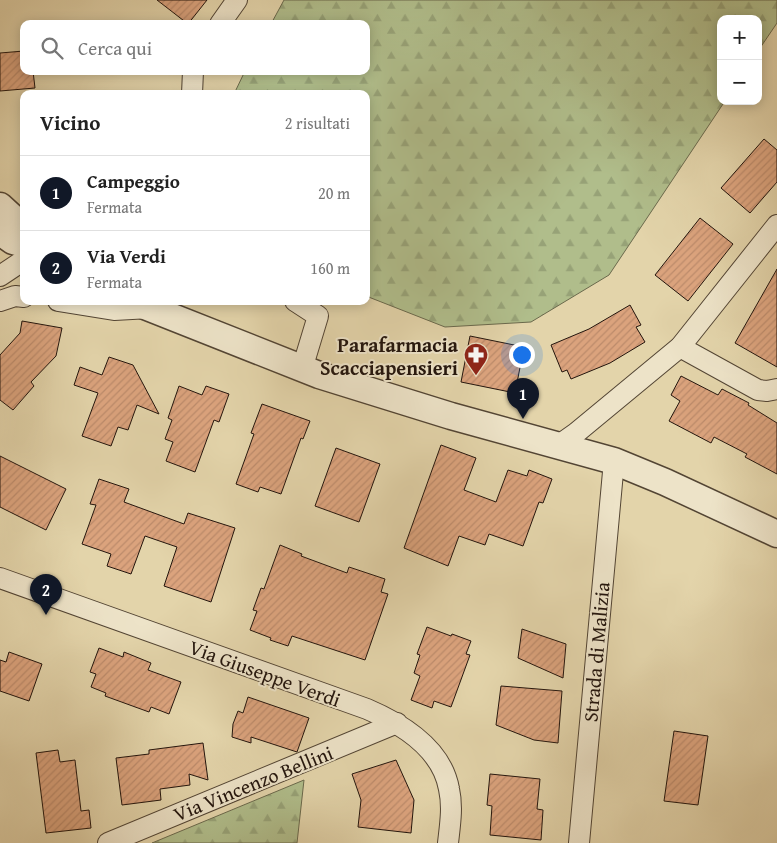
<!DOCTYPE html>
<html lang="it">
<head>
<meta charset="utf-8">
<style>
  :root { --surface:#fff; --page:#f2f2f2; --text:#222; --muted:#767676; --line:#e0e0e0; --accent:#111827 }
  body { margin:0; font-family:"Gentium Book Plus",serif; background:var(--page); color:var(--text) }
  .controls { position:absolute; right:15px; top:15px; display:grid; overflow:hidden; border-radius:10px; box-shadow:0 2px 12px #0003 }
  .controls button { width:45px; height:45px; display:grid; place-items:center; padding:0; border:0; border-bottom:1px solid var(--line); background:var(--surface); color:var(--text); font:25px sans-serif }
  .you { position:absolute; left:521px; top:354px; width:18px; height:18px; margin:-12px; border:4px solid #fff; border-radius:50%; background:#1a73e8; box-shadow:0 0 0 8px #1a73e833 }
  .badge { display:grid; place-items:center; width:32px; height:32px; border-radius:50%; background:var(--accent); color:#fff; font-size:16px; font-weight:700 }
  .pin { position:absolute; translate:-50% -41px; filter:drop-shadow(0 1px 2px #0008) }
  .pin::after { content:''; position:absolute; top:26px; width:18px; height:15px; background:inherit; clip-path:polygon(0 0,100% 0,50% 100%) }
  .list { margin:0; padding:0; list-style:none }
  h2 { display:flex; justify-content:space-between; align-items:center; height:65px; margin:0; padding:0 20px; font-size:21px }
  h2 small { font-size:16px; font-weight:400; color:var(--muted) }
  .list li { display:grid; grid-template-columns:32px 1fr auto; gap:15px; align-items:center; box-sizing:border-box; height:75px; padding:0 20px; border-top:1px solid var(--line) }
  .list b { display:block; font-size:19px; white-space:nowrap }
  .list p { margin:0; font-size:16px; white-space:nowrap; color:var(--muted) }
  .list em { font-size:16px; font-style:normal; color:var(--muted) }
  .icon { flex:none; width:28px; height:28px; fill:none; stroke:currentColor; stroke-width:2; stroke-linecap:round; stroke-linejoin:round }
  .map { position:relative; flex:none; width:777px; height:843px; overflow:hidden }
  .search { position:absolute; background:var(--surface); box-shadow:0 2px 12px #0003; left:20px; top:20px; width:350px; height:55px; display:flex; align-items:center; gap:12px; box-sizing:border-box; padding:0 18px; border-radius:10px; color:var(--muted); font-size:19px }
  .panel { position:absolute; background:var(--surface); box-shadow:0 2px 12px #0003; left:20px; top:90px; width:350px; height:215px; border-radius:10px }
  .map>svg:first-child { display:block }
  .forest { fill:url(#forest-firs); stroke:#6a694c }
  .building { fill:url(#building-hatch); stroke:#23150d }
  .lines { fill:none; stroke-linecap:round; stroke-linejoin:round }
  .minor-casing { stroke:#534534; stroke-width:22 }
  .tertiary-casing { stroke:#534534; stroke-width:29 }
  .minor { stroke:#ede3c8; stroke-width:20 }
  .tertiary { stroke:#ede3c8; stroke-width:26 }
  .labels { text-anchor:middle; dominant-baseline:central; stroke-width:4; stroke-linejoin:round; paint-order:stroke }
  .poi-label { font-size:20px; font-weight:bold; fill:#23150d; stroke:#ede3c8; text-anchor:end }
  .street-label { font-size:20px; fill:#23150d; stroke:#ede3c8 }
</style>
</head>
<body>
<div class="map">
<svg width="777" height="843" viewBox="0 0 777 843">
  <defs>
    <pattern id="forest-firs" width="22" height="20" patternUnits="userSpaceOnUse" patternTransform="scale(1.25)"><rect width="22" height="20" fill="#b0bd8b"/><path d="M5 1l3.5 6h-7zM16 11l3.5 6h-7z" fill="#97a277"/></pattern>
    <pattern id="building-hatch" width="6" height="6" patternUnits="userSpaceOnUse" patternTransform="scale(1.25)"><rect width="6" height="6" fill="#dba37d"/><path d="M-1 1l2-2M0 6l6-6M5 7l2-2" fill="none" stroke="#bc8b6b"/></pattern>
  </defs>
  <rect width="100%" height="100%" fill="#e3d4aa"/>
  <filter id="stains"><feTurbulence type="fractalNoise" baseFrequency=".004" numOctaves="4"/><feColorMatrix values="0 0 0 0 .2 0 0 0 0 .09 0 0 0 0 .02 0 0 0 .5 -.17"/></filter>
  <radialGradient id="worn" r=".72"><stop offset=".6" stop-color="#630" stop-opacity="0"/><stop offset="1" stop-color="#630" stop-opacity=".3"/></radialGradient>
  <g class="forest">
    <polygon points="284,0 777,0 777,23 758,51 758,19 721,19 721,101 725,101 609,275 531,322 445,327 366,296 366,94 234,94 245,71 366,71 366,24 271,24"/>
    <polygon points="304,780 297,843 152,843"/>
  </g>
  <g class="building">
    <polygon points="157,0 207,0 188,24"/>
    <polygon points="24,51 24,71 33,71 35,88 0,91 0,53"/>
    <polygon points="764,139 777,150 777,182 750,213 721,188"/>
    <polygon points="700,218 733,244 688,301 655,275"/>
    <polygon points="777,269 777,367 735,343"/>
    <polygon points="630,305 641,325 636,327 645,342 610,363 571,379 567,370 562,372 551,345 589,329"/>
    <polygon points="22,321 62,328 56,356 31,382 34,386 13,410 0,400 0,355 20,333"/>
    <polygon points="470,336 524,347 515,393 461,382"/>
    <polygon points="109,357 133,365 159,414 137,405 128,430 118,427 111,446 82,436 98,393 74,385 80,367 102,375"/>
    <polygon points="681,376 718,395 722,389 749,403 748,405 777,423 777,474 745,457 747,454 714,437 711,443 669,421 680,401 671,395"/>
    <polygon points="179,386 202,395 206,386 229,394 219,422 214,420 195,472 166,461 173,442 165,439 172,420 168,418"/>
    <polygon points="262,404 310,421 303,439 301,438 281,494 260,487 258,492 236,484 254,434 251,433"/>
    <polygon points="441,445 476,458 464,490 496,502 508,470 527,476 529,470 552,479 543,503 539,502 523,546 489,534 485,545 459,536 448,566 404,548"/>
    <polygon points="336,448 380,464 359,522 315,506"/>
    <polygon points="0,456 66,489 46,530 0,507"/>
    <polygon points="99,479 129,489 124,502 184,524 188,513 235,528 211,602 164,586 177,547 145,536 131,574 107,566 111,554 82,544 96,505 90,504"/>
    <polygon points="280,545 302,554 301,556 347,573 349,567 385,579 381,592 388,594 365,660 292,636 288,646 270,640 271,638 250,630 257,611 253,610 261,588 264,589"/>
    <polygon points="427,627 451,636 452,634 471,641 466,654 470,655 451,707 434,701 432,708 411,700 420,676 414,673 420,655 417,654"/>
    <polygon points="522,629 566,644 563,678 518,658"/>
    <polygon points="99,648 123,657 124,652 151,663 148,670 181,682 169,714 151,707 149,712 105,696 106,693 91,687 96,674 90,672"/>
    <polygon points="9,652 42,664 29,701 0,691 0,660 6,662"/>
    <polygon points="501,686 562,691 558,743 534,740 496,725"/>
    <polygon points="248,697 309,718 297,752 251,737 251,743 232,737 233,724 238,711 243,713"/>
    <polygon points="674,731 708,736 698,805 664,801"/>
    <polygon points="203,743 208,780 189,774 190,785 160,789 161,800 122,805 116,758 149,754 149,750"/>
    <polygon points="58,750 60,762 75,760 81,811 89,810 91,828 46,833 36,753"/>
    <polygon points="396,760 414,800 411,833 358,827 361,800 352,774"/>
    <polygon points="490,774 540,779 537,809 543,810 541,840 490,835 492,806 487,805"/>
  </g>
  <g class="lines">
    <defs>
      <g id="minor">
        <polyline points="220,24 237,0"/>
        <polyline points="192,94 193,71"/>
        <polyline points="0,276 24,260"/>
        <polyline points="0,301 15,296 24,297"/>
        <polyline points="58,301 114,310 150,308"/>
        <polyline points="295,301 318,316 302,369"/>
        <polyline points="680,347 758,390 767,391 777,389"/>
        <polyline points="559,445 576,433 680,347 777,225"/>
        <path d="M0,578L367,709C402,724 442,749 449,789C453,807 450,825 448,843"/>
        <polyline points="108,843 397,723"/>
        <polyline points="579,843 614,461"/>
      </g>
      <g id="tertiary">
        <polyline points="0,206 24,228"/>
        <polyline points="0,232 13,241 24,244"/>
        <polyline points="132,301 319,375 451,416 614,461 665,482 777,534"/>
      </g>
    </defs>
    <use href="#minor" class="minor-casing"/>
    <use href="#tertiary" class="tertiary-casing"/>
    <use href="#minor" class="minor"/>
    <use href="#tertiary" class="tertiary"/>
  </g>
  <defs>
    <symbol id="pharmacy-pin" viewBox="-11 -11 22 30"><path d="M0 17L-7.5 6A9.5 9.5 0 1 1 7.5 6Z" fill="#8f2418" stroke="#ede3c8"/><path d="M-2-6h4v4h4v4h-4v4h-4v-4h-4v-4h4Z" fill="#fff"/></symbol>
  </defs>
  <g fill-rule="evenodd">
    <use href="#pharmacy-pin" x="462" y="341" width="28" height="38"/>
  </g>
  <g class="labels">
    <g class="poi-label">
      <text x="458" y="344">Parafarmacia<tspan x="458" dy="23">Scacciapensieri</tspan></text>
    </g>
    <g class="street-label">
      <text transform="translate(596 652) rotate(-85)">Strada di Malizia</text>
      <text transform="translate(265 673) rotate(20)">Via Giuseppe Verdi</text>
      <text transform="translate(253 783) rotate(-22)">Via Vincenzo Bellini</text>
    </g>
  </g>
  <rect width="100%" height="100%" filter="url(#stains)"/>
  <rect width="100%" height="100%" fill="url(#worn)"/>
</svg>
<div class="controls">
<button>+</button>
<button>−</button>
</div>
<div class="you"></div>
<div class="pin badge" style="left:523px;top:419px">1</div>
<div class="pin badge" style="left:46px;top:615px">2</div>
<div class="search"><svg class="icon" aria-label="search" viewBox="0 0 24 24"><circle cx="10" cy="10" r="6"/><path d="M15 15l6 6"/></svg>Cerca qui</div>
<section class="panel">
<h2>Vicino<small>2 risultati</small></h2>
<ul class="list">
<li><span class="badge">1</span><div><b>Campeggio</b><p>Fermata</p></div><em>20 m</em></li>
<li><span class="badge">2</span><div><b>Via Verdi</b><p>Fermata</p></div><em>160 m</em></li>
</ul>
</section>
</div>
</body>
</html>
